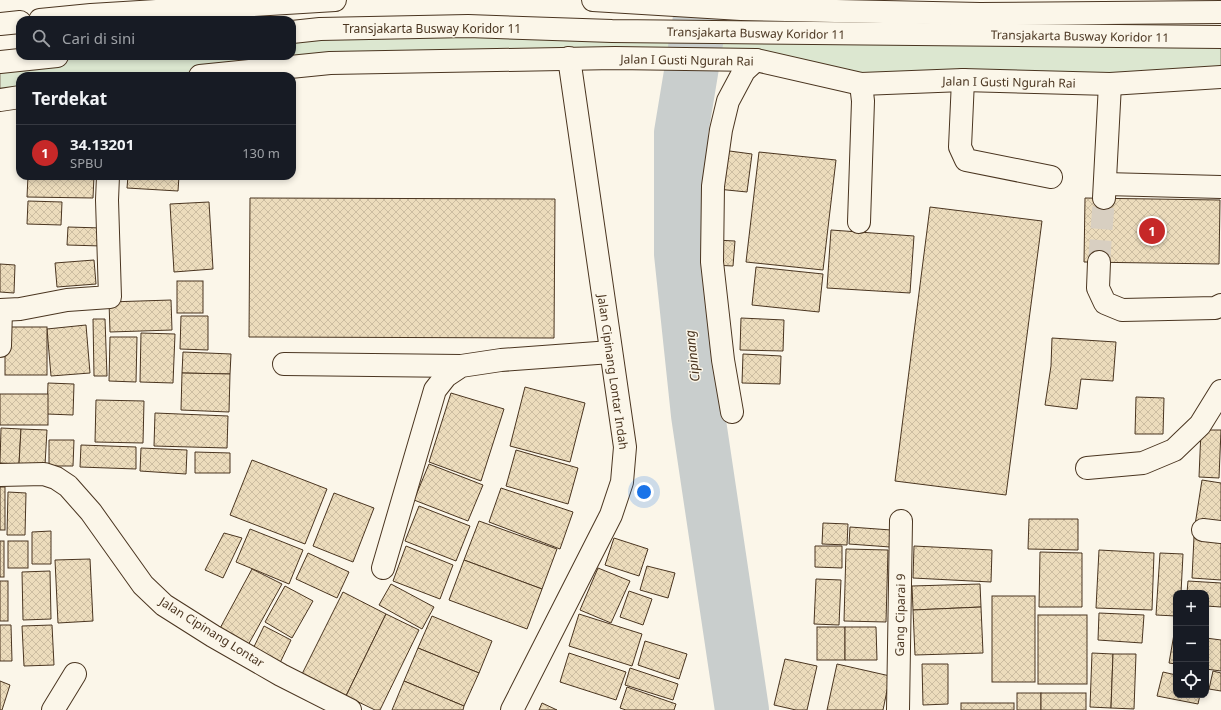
<!DOCTYPE html>
<html lang="id">
<head>
<meta charset="utf-8">
<style>
  :root { --surface:#171b24; --page:#20242c; --text:#f1f3f6; --muted:#9ea1a6; --line:#363941; --accent:#c62828 }
  body { margin:0; font-family:"Noto Sans",sans-serif; background:var(--page); color:var(--text) }
  .controls { position:absolute; right:12px; bottom:12px; display:grid; overflow:hidden; border-radius:8px; box-shadow:0 2px 6px #0003 }
  .controls button { width:36px; height:36px; display:grid; place-items:center; padding:0; border:0; border-bottom:1px solid var(--line); background:var(--surface); color:var(--text); font:20px sans-serif }
  .you { position:absolute; left:644px; top:492px; width:14px; height:14px; margin:-10px; border:3px solid #fff; border-radius:50%; background:#1a73e8; box-shadow:0 0 0 6px #1a73e833 }
  .badge { display:grid; place-items:center; width:26px; height:26px; border-radius:50%; background:var(--accent); color:#fff; font-size:13px; font-weight:700 }
  .pin { position:absolute; translate:-50% -50%; border:2px solid #fff; box-shadow:0 1px 4px #0006 }
  .list { margin:0; padding:0; list-style:none }
  h2 { display:flex; justify-content:space-between; align-items:center; height:52px; margin:0; padding:0 16px; font-size:17px }
  h2 small { font-size:13px; font-weight:400; color:var(--muted) }
  .list li { display:grid; grid-template-columns:26px 1fr auto; gap:12px; align-items:center; box-sizing:border-box; height:56px; padding:0 16px; border-top:1px solid var(--line) }
  .list b { display:block; font-size:15px; white-space:nowrap }
  .list p { margin:0; font-size:13px; white-space:nowrap; color:var(--muted) }
  .list em { font-size:13px; font-style:normal; color:var(--muted) }
  .icon { flex:none; width:22px; height:22px; fill:none; stroke:currentColor; stroke-width:2; stroke-linecap:round; stroke-linejoin:round }
  .map { position:relative; flex:none; width:1221px; height:710px; overflow:hidden }
  .search { position:absolute; background:var(--surface); box-shadow:0 2px 6px #0003; left:16px; top:16px; width:280px; height:44px; display:flex; align-items:center; gap:10px; box-sizing:border-box; padding:0 14px; border-radius:12px; color:var(--muted); font-size:15px }
  .panel { position:absolute; background:var(--surface); box-shadow:0 2px 6px #0003; left:16px; top:72px; width:280px; height:108px; border-radius:12px }
  .map>svg:first-child { display:block }
  .grass { fill:#dce7d0; stroke:#887966 }
  .lines { fill:none; stroke-linecap:round; stroke-linejoin:round }
  .river { stroke:#c9cecd; stroke-width:54 }
  .building { fill:url(#building-cross-hatch); stroke:#4a3520 }
  .minor-tunnel { stroke:#d8cfc1; stroke-width:22; stroke-dasharray:22 11; stroke-linecap:butt }
  .minor-casing { stroke:#4a3520; stroke-width:24 }
  .major-casing { stroke:#4a3520; stroke-width:24 }
  .minor { stroke:#fbf6e9; stroke-width:22 }
  .major { stroke:#fbf6e9; stroke-width:22 }
  .labels { text-anchor:middle; dominant-baseline:central; stroke-width:3; stroke-linejoin:round; paint-order:stroke }
  .street-label { font-size:12px; fill:#4a3520; stroke:#fbf6e9 }
  .water-label { font-size:13px; font-style:italic; fill:#4a3520; stroke:#fbf6e9 }
</style>
</head>
<body>
<div class="map">
<svg width="1221" height="710" viewBox="0 0 1221 710">
  <defs>
    <pattern id="building-cross-hatch" width="8" height="8" patternUnits="userSpaceOnUse"><rect width="8" height="8" fill="#ecdcbc"/><path d="M0 0l8 8M0 8l8-8" fill="none" stroke="#ccbda1"/></pattern>
  </defs>
  <rect width="100%" height="100%" fill="#fbf6e9"/>
  <polygon class="grass" points="292,32 1221,37 1221,77 861,84 756,60 200,76 20,76 20,97 0,100 0,62 59,56 292,56"/>
  <g class="lines">
    <polyline class="river" points="703,0 681,133 681,254 698,415 742,710"/>
  </g>
  <g class="building">
    <polygon points="722,150 752,154 747,192 717,189"/>
    <polygon points="759,152 836,160 823,270 746,262"/>
    <polygon points="28,176 94,176 93,198 27,197"/>
    <polygon points="128,176 179,176 178,191 127,188"/>
    <polygon points="250,198 555,199 554,338 249,337"/>
    <polygon points="1085,198 1220,200 1219,264 1084,262"/>
    <polygon points="28,201 62,202 61,225 27,224"/>
    <polygon points="209,202 213,269 174,272 170,204"/>
    <polygon points="930,207 1042,221 1006,495 895,481"/>
    <polygon points="68,227 102,228 102,246 67,245"/>
    <polygon points="831,230 914,236 910,293 827,288"/>
    <polygon points="715,240 735,241 733,266 713,265"/>
    <polygon points="94,260 96,284 57,287 55,263"/>
    <polygon points="0,264 15,265 14,293 0,292"/>
    <polygon points="756,267 823,274 819,312 752,305"/>
    <rect x="177" y="281" width="26" height="32"/>
    <polygon points="171,300 172,330 110,332 109,302"/>
    <polygon points="181,316 208,316 208,350 180,349"/>
    <polygon points="741,318 784,320 783,351 740,350"/>
    <polygon points="93,319 105,319 107,376 94,376"/>
    <polygon points="86,325 90,373 51,376 47,329"/>
    <rect x="5" y="327" width="42" height="48"/>
    <polygon points="141,333 175,334 173,383 140,382"/>
    <polygon points="110,337 137,337 136,382 109,381"/>
    <polygon points="1052,338 1116,342 1113,381 1081,379 1077,409 1045,405 1051,366"/>
    <polygon points="183,352 231,354 230,374 182,373"/>
    <polygon points="743,354 781,356 780,384 742,383"/>
    <polygon points="182,373 230,374 229,412 181,410"/>
    <polygon points="48,383 74,384 73,415 47,414"/>
    <polygon points="525,387 585,403 570,462 510,446"/>
    <polygon points="451,393 504,409 481,481 429,462"/>
    <rect x="0" y="394" width="48" height="31"/>
    <polygon points="1136,397 1164,398 1163,434 1135,434"/>
    <polygon points="96,400 144,401 143,443 95,442"/>
    <polygon points="155,413 228,416 227,448 154,446"/>
    <polygon points="1,428 21,429 19,464 0,463"/>
    <polygon points="21,429 47,430 45,465 19,464"/>
    <polygon points="1201,430 1221,430 1219,478 1199,477"/>
    <polygon points="49,440 74,440 73,466 49,466"/>
    <polygon points="81,445 136,447 136,469 80,467"/>
    <polygon points="141,448 187,450 186,474 140,471"/>
    <polygon points="516,450 578,468 568,504 506,486"/>
    <polygon points="195,452 230,453 230,473 195,473"/>
    <polygon points="252,460 327,489 305,544 230,515"/>
    <polygon points="429,464 483,485 468,521 414,500"/>
    <polygon points="1202,480 1221,483 1221,529 1195,525"/>
    <rect x="0" y="487" width="5" height="43"/>
    <polygon points="501,488 573,512 560,549 489,522"/>
    <polygon points="8,492 26,493 25,535 7,535"/>
    <polygon points="334,493 374,508 353,562 313,546"/>
    <polygon points="419,506 470,526 456,561 405,541"/>
    <polygon points="1029,519 1078,519 1078,550 1028,549"/>
    <polygon points="479,521 557,549 542,589 464,560"/>
    <polygon points="823,523 848,524 847,545 822,544"/>
    <polygon points="850,527 891,530 890,547 849,544"/>
    <polygon points="250,529 303,550 289,584 236,562"/>
    <polygon points="51,531 51,564 32,564 32,532"/>
    <polygon points="224,533 242,538 223,578 205,570"/>
    <polygon points="1194,537 1221,539 1221,580 1192,578"/>
    <polygon points="614,538 648,549 639,576 605,565"/>
    <rect x="0" y="541" width="4" height="36"/>
    <rect x="8" y="541" width="20" height="27"/>
    <polygon points="406,546 453,565 440,599 393,581"/>
    <polygon points="815,546 842,546 842,568 815,567"/>
    <polygon points="914,546 992,550 991,582 913,578"/>
    <polygon points="846,549 888,550 886,622 844,621"/>
    <polygon points="1099,550 1154,553 1152,610 1096,608"/>
    <polygon points="1040,552 1082,553 1082,607 1039,607"/>
    <polygon points="308,553 349,572 337,598 296,579"/>
    <polygon points="1160,553 1183,554 1181,593 1176,593 1176,616 1156,615"/>
    <polygon points="90,559 93,621 58,623 55,560"/>
    <polygon points="464,560 542,589 527,629 449,600"/>
    <polygon points="647,566 675,573 668,598 640,590"/>
    <polygon points="598,568 630,581 611,623 580,610"/>
    <polygon points="252,569 282,584 247,647 218,632"/>
    <polygon points="50,571 51,619 23,620 22,572"/>
    <polygon points="816,579 841,580 839,625 814,624"/>
    <rect x="0" y="581" width="8" height="40"/>
    <polygon points="1188,581 1221,583 1221,607 1206,606 1206,593 1187,593"/>
    <polygon points="391,584 434,607 422,629 379,605"/>
    <polygon points="980,584 981,607 913,610 912,586"/>
    <polygon points="285,586 313,601 292,638 265,622"/>
    <polygon points="629,591 652,599 643,625 620,617"/>
    <polygon points="343,592 386,614 346,696 302,674"/>
    <rect x="992" y="596" width="43" height="86"/>
    <polygon points="981,607 983,653 915,655 913,610"/>
    <polygon points="1099,613 1144,615 1142,643 1098,640"/>
    <polygon points="386,614 419,630 380,710 375,710 346,696"/>
    <polygon points="579,614 642,634 632,666 569,646"/>
    <rect x="1038" y="615" width="49" height="69"/>
    <polygon points="432,616 492,641 479,673 418,648"/>
    <polygon points="0,625 11,625 12,661 0,661"/>
    <polygon points="52,625 54,665 24,666 22,626"/>
    <polygon points="264,626 291,640 278,667 251,653"/>
    <rect x="817" y="627" width="28" height="33"/>
    <polygon points="845,627 876,627 877,660 845,660"/>
    <polygon points="1174,634 1176,634 1176,664 1169,663"/>
    <polygon points="1206,638 1221,640 1221,671 1206,669"/>
    <polygon points="645,641 687,654 679,679 638,665"/>
    <polygon points="418,648 479,673 464,706 404,681"/>
    <polygon points="569,653 626,672 616,700 560,682"/>
    <polygon points="1092,653 1113,654 1111,708 1090,707"/>
    <polygon points="1113,654 1136,654 1134,709 1111,708"/>
    <polygon points="785,659 817,666 807,710 796,710 774,705"/>
    <polygon points="837,664 890,676 883,710 827,710"/>
    <polygon points="922,664 948,664 948,704 923,705"/>
    <polygon points="630,668 678,684 673,700 625,685"/>
    <polygon points="1213,671 1221,673 1221,691 1209,689"/>
    <polygon points="1163,672 1176,675 1176,695 1200,695 1198,704 1157,696"/>
    <polygon points="0,681 10,685 2,710 0,710"/>
    <polygon points="404,681 464,706 463,710 392,710"/>
    <polygon points="627,687 676,704 674,710 626,710 620,708"/>
    <rect x="1017" y="693" width="24" height="17"/>
    <rect x="1041" y="693" width="45" height="17"/>
    <polygon points="542,703 557,710 539,710"/>
    <rect x="961" y="703" width="53" height="7"/>
  </g>
  <g class="lines">
    <polyline class="minor-tunnel" points="1099,262 1104,198"/>
    <defs>
      <g id="minor">
        <polyline points="292,32 320,29 468,26 612,31 1221,37"/>
        <polyline points="0,62 57,56"/>
        <polyline points="963,80 960,147 966,160 1051,177"/>
        <polyline points="1105,184 1221,187"/>
        <polyline points="1104,198 1110,84"/>
        <polyline points="859,222 863,101 861,84"/>
        <polyline points="1099,262 1098,288 1105,303 1122,310 1215,308 1221,305"/>
        <polyline points="0,310 20,309 67,300 110,297 107,200 108,176"/>
        <polyline points="0,346 1,310"/>
        <polyline points="284,364 461,366"/>
        <polyline points="732,412 723,360 712,262 713,186 721,130 728,101 744,71 756,60"/>
        <polyline points="1087,468 1143,463 1174,450 1200,425 1221,391"/>
        <polyline points="0,475 44,474 56,478 68,486 91,512 143,585 164,605 213,636 281,675 350,710"/>
        <polyline points="1203,530 1221,532"/>
        <polyline points="383,568 435,390 446,376 461,366 501,360 611,352"/>
        <polyline points="53,710 75,674"/>
        <polyline points="512,710 611,515 622,482 625,447 569,58"/>
        <polyline points="898,710 901,521"/>
      </g>
      <g id="major">
        <polyline points="593,0 741,9 980,14 1221,12"/>
        <polyline points="40,20 91,15 335,0"/>
        <polyline points="0,24 20,22"/>
        <polyline points="200,76 330,63 615,58 756,60 861,84 963,80 1110,84 1221,77"/>
        <polyline points="0,100 20,97"/>
      </g>
    </defs>
    <use href="#minor" class="minor-casing"/>
    <use href="#major" class="major-casing"/>
    <use href="#minor" class="minor"/>
    <use href="#major" class="major"/>
  </g>
  <g class="labels">
    <g class="street-label">
      <text x="432" y="28">Transjakarta Busway Koridor 11</text>
      <text transform="translate(756 33) rotate(1)">Transjakarta Busway Koridor 11</text>
      <text transform="translate(1080 36) rotate(1)">Transjakarta Busway Koridor 11</text>
      <text transform="translate(687 60) rotate(1)">Jalan I Gusti Ngurah Rai</text>
      <text transform="translate(1009 82) rotate(1)">Jalan I Gusti Ngurah Rai</text>
      <text transform="translate(613 372) rotate(82)">Jalan Cipinang Lontar Indah</text>
      <text transform="translate(900 615) rotate(-89)">Gang Ciparai 9</text>
      <text transform="translate(212 632) rotate(32)">Jalan Cipinang Lontar</text>
    </g>
    <g class="water-label">
      <text transform="translate(692 356) rotate(-96)">Cipinang</text>
    </g>
  </g>
</svg>
<div class="controls">
<button>+</button>
<button>−</button>
<button><svg class="icon" aria-label="locate" viewBox="0 0 24 24"><circle cx="12" cy="12" r="6"/><path d="M12 2v4M12 18v4M2 12h4M18 12h4"/></svg></button>
</div>
<div class="you"></div>
<div class="pin badge" style="left:1152px;top:231px">1</div>
<div class="search"><svg class="icon" aria-label="search" viewBox="0 0 24 24"><circle cx="10" cy="10" r="6"/><path d="M15 15l6 6"/></svg>Cari di sini</div>
<section class="panel">
<h2>Terdekat<small></small></h2>
<ul class="list">
<li><span class="badge">1</span><div><b>34.13201</b><p>SPBU</p></div><em>130 m</em></li>
</ul>
</section>
</div>
</body>
</html>
